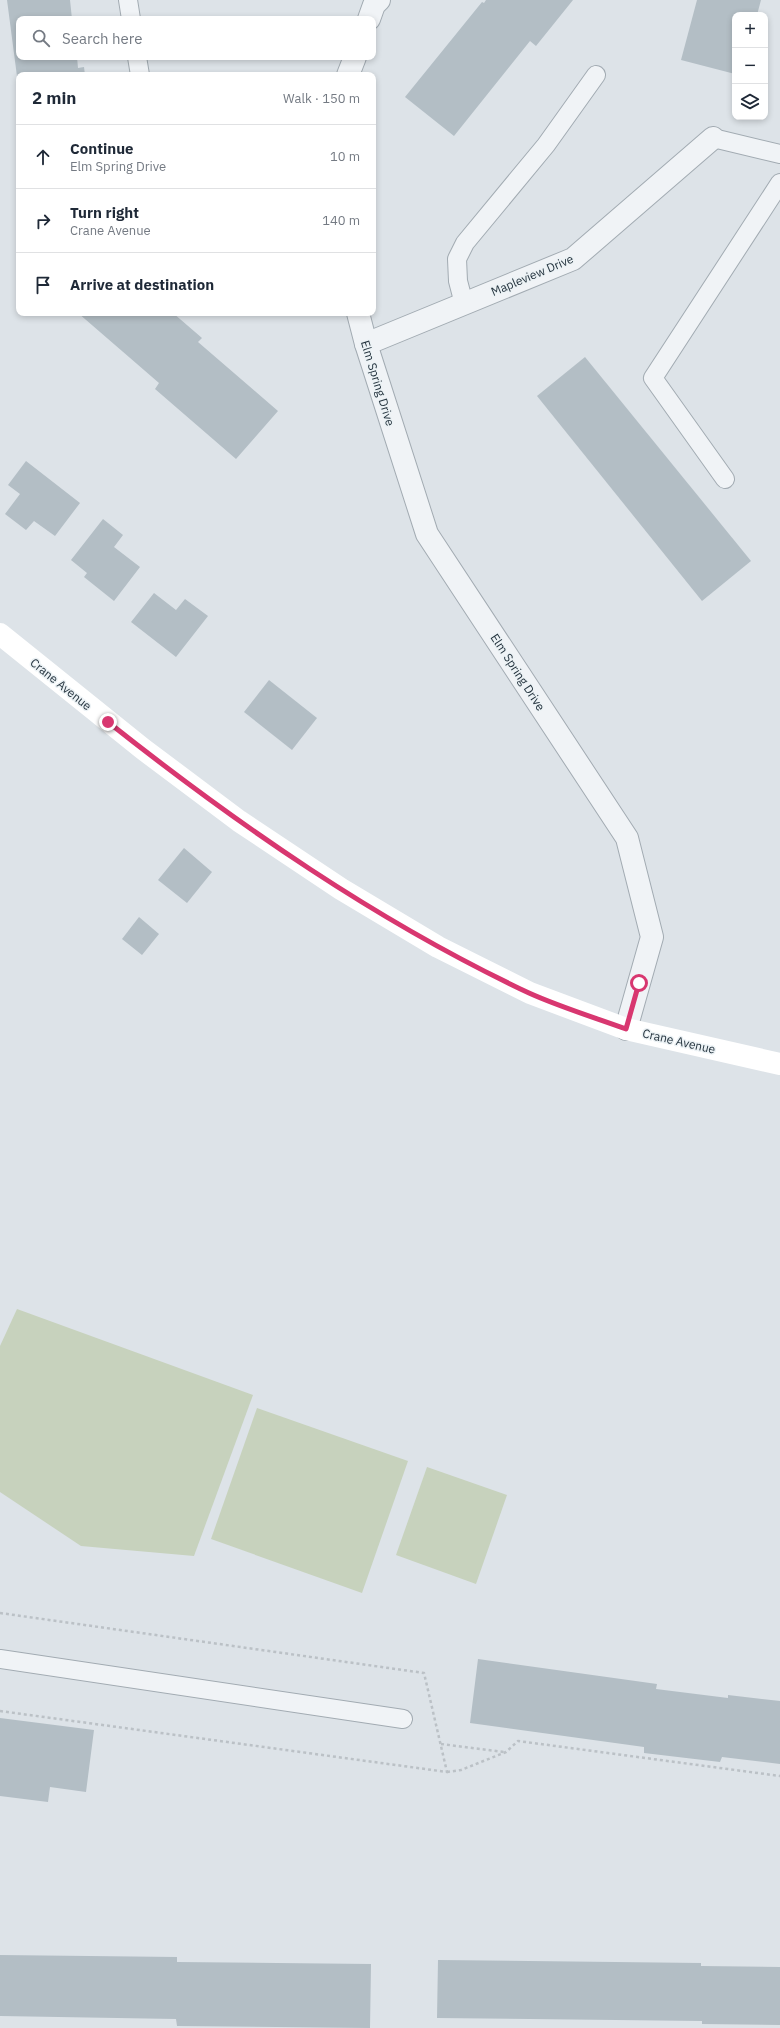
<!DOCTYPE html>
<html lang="en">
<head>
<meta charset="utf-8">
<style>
  :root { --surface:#fff; --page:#f6f6f7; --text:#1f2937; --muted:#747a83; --line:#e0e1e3 }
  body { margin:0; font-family:"IBM Plex Sans",sans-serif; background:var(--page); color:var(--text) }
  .controls { position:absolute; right:12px; top:12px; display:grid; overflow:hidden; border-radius:8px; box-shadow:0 2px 6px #0003 }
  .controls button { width:36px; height:36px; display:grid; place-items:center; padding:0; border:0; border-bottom:1px solid var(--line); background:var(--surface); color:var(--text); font:20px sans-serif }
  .stop { position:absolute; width:12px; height:12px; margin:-9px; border:3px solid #d83770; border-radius:50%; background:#fff }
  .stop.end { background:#d83770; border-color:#fff; box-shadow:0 1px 4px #0008 }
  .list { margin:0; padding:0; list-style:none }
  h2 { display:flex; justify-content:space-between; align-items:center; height:52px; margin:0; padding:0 16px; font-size:17px }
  h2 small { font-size:13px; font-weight:400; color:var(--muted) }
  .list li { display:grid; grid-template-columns:26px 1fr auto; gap:12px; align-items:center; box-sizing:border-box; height:64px; padding:0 16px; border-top:1px solid var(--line) }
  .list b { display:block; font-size:15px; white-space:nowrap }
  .list p { margin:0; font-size:13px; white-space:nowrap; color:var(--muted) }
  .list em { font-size:13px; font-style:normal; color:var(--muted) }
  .icon { flex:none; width:22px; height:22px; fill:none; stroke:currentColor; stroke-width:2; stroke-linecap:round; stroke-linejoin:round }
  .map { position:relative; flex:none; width:780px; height:2028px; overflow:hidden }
  .search { position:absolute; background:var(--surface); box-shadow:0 2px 6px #0003; left:16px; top:16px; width:360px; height:44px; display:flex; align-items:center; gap:10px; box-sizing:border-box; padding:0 14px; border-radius:8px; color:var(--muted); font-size:15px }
  .panel { position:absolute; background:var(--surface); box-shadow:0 2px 6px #0003; left:16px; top:72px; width:360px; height:244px; border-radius:8px }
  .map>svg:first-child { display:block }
  .green { fill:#c7d2bd }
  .building { fill:#b3bec5 }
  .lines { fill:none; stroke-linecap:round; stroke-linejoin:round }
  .lane-casing { stroke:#a2abb2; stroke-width:20 }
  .street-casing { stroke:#a2abb2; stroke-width:24 }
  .path { stroke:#bbc1c6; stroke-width:2.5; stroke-dasharray:3 3; stroke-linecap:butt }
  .lane { stroke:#f0f3f6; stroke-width:18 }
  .street { stroke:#f0f3f6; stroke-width:22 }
  .secondary { stroke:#fff; stroke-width:22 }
  .route { stroke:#d83770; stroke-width:5 }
  .labels { text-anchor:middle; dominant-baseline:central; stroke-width:3; stroke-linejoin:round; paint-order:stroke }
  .street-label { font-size:12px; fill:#25343f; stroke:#ecf2f5 }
</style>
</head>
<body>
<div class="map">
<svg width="780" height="2028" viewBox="0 0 780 2028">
  <rect width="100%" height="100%" fill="#dde3e8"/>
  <g class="green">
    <polygon points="17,1309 253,1395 194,1556 81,1546 0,1492 0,1346"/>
    <polygon points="257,1408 408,1461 362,1593 211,1539"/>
    <polygon points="427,1467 507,1495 476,1584 396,1555"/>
  </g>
  <g class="building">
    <polygon points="7,0 70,0 72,19 19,19 19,57 77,57 78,68 84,67 85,75 19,75 18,84"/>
    <polygon points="486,0 573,0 536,46 530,41 454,136 405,97 482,2 484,3"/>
    <polygon points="697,0 761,0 757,15 735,15 735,74 681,60"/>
    <polygon points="78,313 173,313 202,338 198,342 278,411 236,459 155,389 159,383"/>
    <polygon points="585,357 751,561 702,601 537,396"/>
    <polygon points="26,461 80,503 55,536 34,521 26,530 5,514 20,494 8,485"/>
    <polygon points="103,519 123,535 114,547 140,567 114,601 84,577 87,573 71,560"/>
    <polygon points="154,593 176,610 185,599 208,616 176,657 131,622"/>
    <polygon points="269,680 317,718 292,750 244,712"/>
    <polygon points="184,848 212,872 187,903 158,880"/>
    <polygon points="139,917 159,934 142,955 122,939"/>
    <polygon points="478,1659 657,1684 656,1689 728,1698 728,1695 780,1701 780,1764 722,1757 720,1762 644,1753 644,1747 470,1723"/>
    <polygon points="0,1718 94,1730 86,1792 50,1787 48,1802 0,1796"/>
    <polygon points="0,1955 177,1957 177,1962 371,1964 370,2028 177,2026 176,2019 0,2016"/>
    <polygon points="438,1960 701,1963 701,1966 780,1967 780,2025 702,2024 702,2021 437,2018"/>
  </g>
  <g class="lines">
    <defs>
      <g id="lane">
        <polyline points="128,0 131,19"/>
        <polyline points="137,57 140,75"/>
        <polyline points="713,138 780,154"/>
        <polyline points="464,304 458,281 457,259 465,243 546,145 596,75"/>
        <polyline points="725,479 653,378 780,183"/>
        <polyline points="0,1659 403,1719"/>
      </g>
      <g id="street">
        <polyline points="369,19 374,5 379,0"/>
        <polyline points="348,75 355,57"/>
        <polyline points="358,313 366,344 427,534 627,838 652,937 626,1029"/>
        <polyline points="366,344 573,259 713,138"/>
      </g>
    </defs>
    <use href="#lane" class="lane-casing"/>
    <use href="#street" class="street-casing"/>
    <g class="path">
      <polyline points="0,1613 424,1673 447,1772 0,1711"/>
      <polyline points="441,1744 504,1752"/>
      <polyline points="447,1772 461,1770 506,1752 518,1741 780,1776"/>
    </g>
    <use href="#lane" class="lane"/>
    <use href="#street" class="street"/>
    <polyline class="secondary" points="0,634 143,749 239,821 341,889 438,947 530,993 626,1029 780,1064"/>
  </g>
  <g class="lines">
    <path class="route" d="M108,722C238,825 378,922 529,993C560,1007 593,1017 626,1029L639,983"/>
  </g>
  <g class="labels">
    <g class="street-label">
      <text transform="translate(532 275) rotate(-23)">Mapleview Drive</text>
      <text transform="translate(378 383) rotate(73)">Elm Spring Drive</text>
      <text transform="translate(518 672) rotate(57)">Elm Spring Drive</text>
      <text transform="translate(61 684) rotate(39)">Crane Avenue</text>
      <text transform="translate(679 1041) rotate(13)">Crane Avenue</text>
    </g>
  </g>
</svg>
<div class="controls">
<button>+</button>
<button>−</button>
<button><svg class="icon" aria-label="layers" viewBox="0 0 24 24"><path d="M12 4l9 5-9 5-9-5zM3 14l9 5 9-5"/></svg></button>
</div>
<div class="stop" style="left:639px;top:983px"></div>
<div class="stop end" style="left:108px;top:722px"></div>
<div class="search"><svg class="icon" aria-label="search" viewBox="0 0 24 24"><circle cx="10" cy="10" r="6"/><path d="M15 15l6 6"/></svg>Search here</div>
<section class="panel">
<h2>2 min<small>Walk · 150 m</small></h2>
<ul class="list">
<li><svg class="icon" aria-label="ahead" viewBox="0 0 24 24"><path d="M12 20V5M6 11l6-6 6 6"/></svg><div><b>Continue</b><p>Elm Spring Drive</p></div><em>10 m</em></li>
<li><svg class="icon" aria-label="right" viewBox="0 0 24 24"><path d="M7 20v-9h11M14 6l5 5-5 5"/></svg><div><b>Turn right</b><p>Crane Avenue</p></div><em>140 m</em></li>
<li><svg class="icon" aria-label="arrive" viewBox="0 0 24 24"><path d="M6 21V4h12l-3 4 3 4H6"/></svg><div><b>Arrive at destination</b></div></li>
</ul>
</section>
</div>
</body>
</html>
